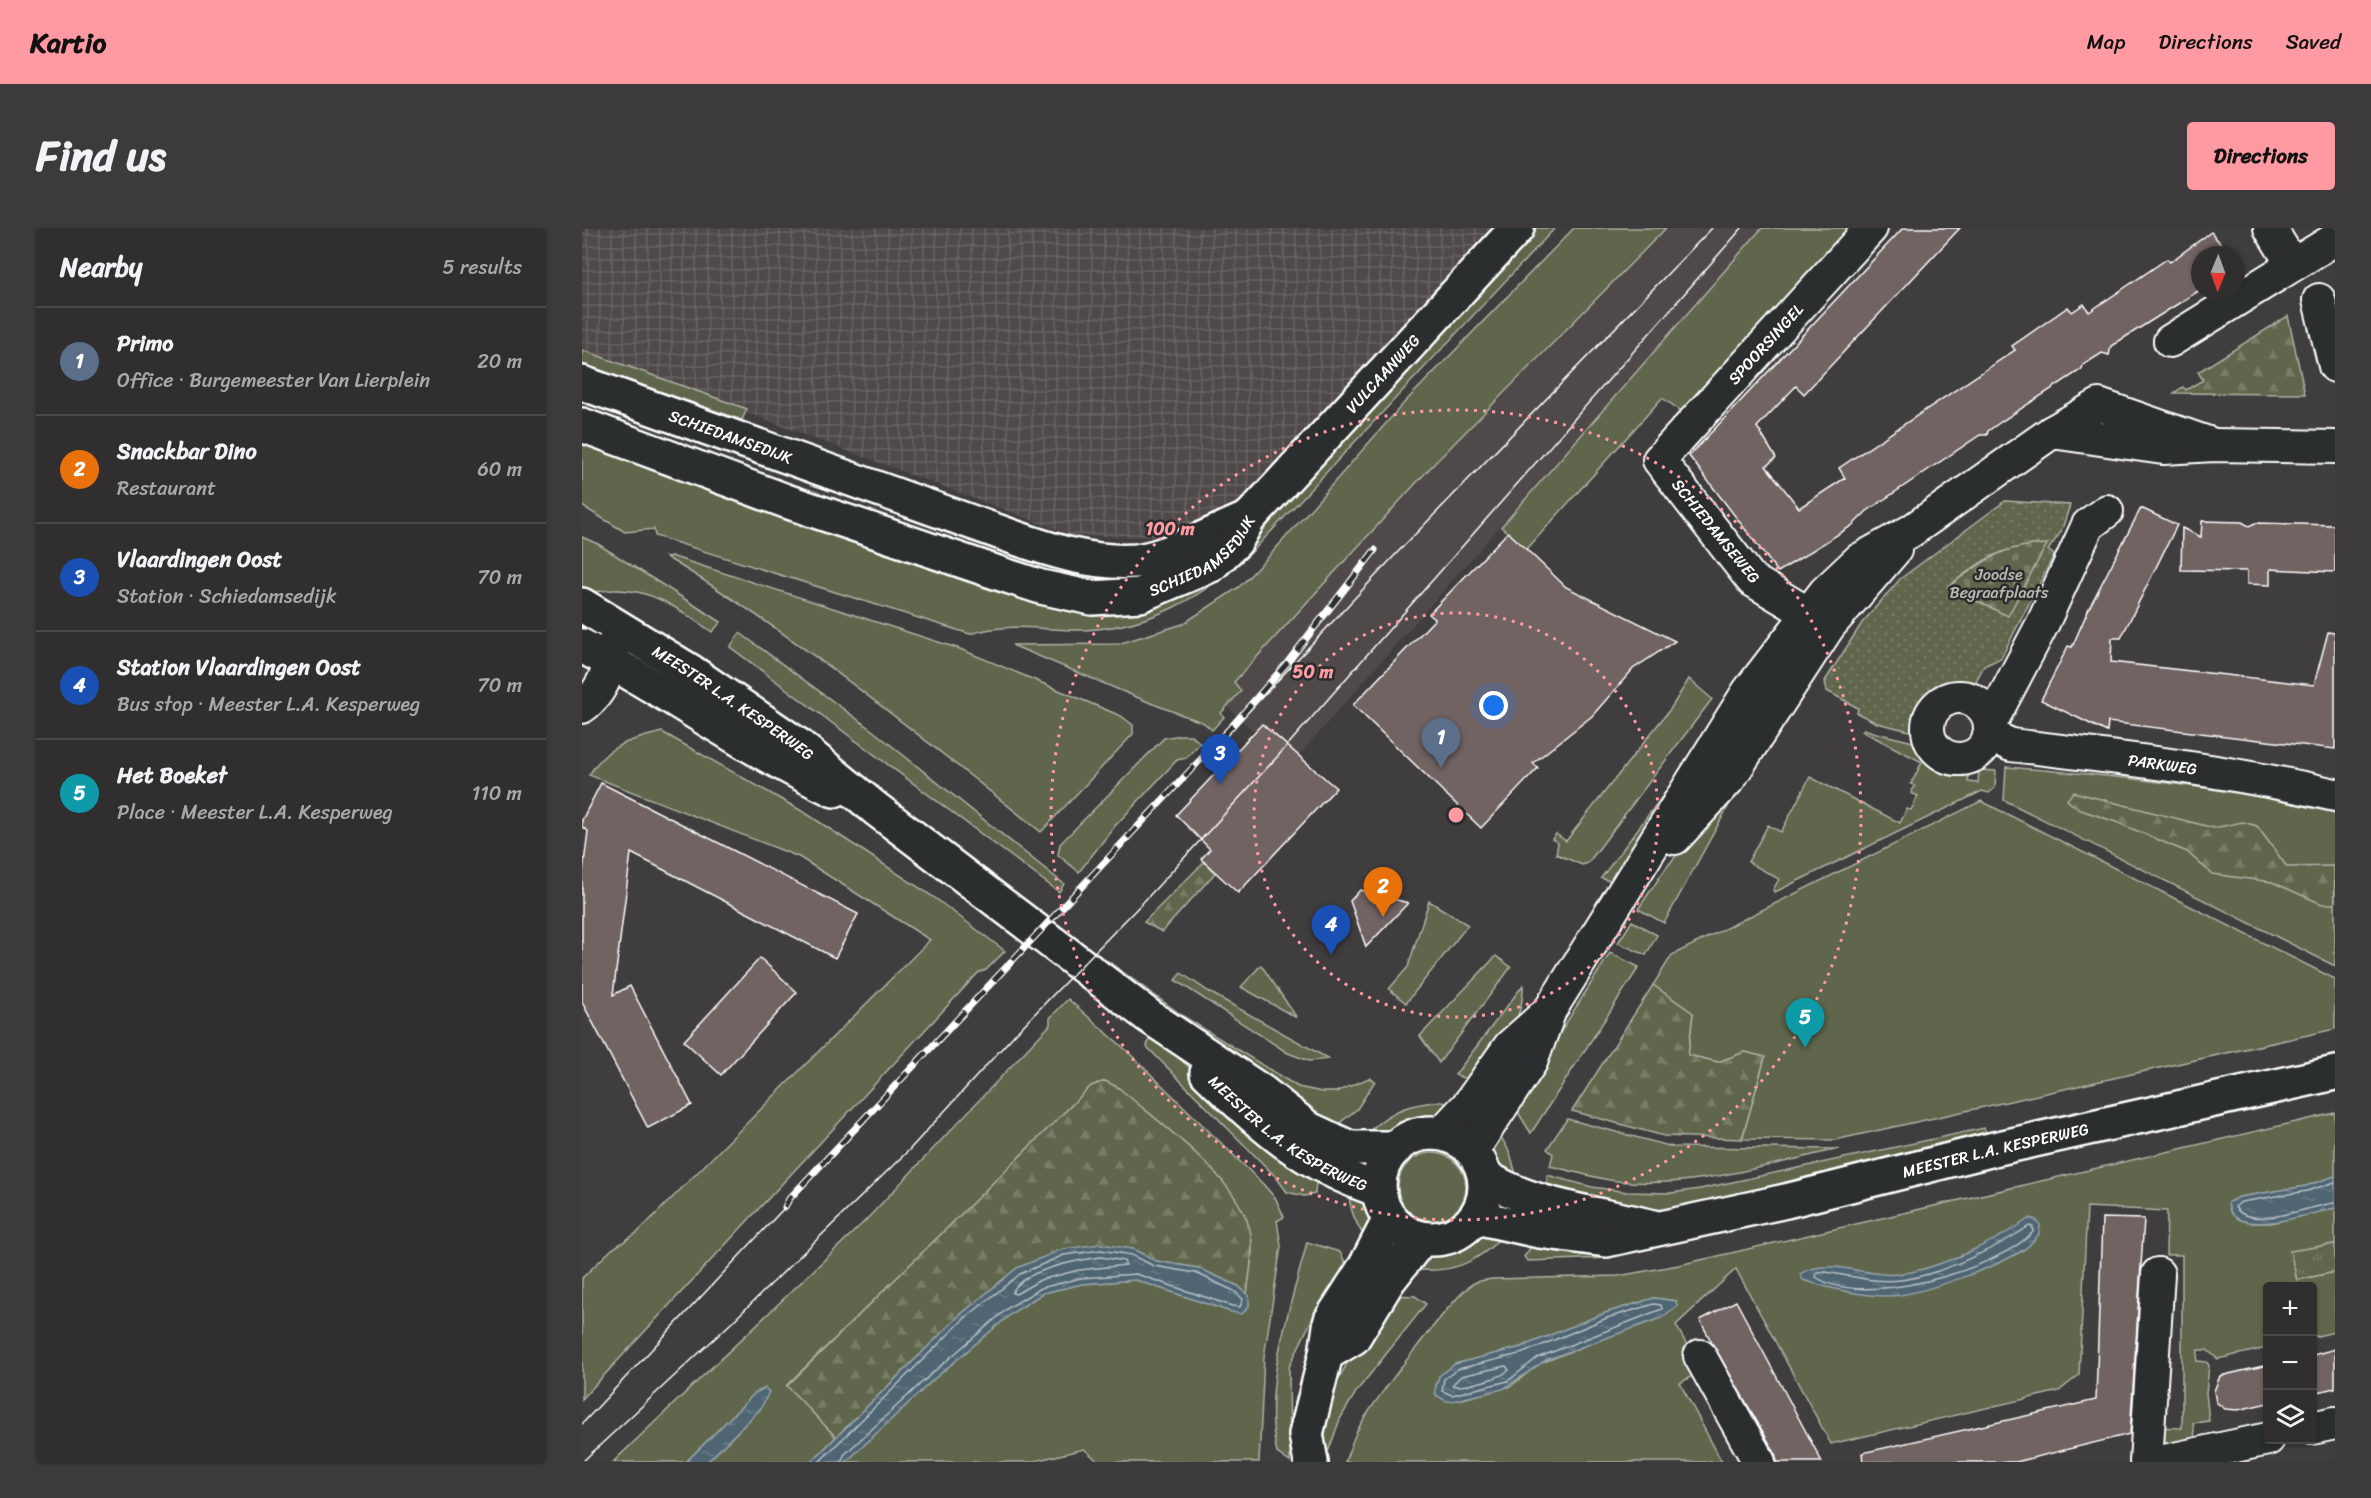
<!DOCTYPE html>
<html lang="en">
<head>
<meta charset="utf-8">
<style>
  :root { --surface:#302e2e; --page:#3c3a3a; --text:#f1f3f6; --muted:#a8a8aa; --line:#4b4a4a; --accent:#ff9aa2 }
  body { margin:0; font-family:Sriracha,sans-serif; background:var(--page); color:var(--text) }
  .controls { position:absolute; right:18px; bottom:18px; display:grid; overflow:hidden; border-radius:6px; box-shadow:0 2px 4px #0004 }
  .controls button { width:54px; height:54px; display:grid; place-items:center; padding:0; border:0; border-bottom:2px solid var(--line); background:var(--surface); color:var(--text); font:30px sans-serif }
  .compass { position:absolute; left:1609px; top:18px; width:54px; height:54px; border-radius:50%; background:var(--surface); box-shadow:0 2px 4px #0004; rotate:181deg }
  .you { position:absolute; left:912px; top:478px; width:21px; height:21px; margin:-15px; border:4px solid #fff; border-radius:50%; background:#1a73e8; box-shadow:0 0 0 9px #1a73e833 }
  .badge { display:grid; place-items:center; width:39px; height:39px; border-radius:50%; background:var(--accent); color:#fff; font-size:20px; font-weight:700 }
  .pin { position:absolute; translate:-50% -50px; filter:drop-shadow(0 2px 3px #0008) }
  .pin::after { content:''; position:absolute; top:32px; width:21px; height:18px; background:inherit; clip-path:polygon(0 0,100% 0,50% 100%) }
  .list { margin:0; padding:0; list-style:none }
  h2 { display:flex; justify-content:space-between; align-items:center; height:78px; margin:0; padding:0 24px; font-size:26px }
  h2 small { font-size:20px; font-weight:400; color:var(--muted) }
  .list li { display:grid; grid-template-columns:39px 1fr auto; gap:18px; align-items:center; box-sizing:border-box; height:108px; padding:0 24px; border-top:2px solid var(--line) }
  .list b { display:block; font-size:22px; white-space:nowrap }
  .list p { margin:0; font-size:20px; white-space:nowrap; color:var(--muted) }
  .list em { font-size:20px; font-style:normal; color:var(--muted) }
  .icon { flex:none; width:33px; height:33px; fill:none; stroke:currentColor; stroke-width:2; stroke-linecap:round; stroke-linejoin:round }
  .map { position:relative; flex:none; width:1753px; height:1234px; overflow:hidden; border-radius:6px }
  header { display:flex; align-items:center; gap:36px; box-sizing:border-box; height:84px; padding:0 30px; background:var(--accent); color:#111 }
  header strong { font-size:28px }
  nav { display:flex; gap:33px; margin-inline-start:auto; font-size:21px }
  .intro { display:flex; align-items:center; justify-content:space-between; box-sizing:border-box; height:144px; padding:0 36px }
  h1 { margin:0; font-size:42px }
  .button { padding:15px 27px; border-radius:6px; background:var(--accent); color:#111; font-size:21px; font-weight:700 }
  main { display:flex; gap:36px; padding:0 36px }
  aside { flex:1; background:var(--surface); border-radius:6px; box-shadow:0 2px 4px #0004 }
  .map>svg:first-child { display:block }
  .built { fill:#4f4849 }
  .industrial { fill:url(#industrial-grid) }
  .grass { fill:#5f664c; stroke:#afb2a6; stroke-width:1.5; fill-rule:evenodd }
  .forest { fill:url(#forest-firs); stroke:#afb2a6; stroke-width:1.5 }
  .cemetery { fill:url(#cemetery-stones); stroke:#afb2a6; stroke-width:1.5 }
  .park { fill:url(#park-tufts); stroke:#afb2a6; stroke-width:1.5 }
  .garden { fill:url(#garden-dots); stroke:#afb2a6; stroke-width:1.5; fill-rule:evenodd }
  .water { fill:url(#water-ripples); stroke:#95a3ab; stroke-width:1.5 }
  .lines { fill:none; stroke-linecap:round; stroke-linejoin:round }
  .shore { stroke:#b9c1c7; stroke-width:1.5 }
  .building { fill:#726363; stroke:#fff; stroke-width:1.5 }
  .minor-casing { stroke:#fff; stroke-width:36 }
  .tertiary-casing { stroke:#fff; stroke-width:38 }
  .secondary-casing { stroke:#fff; stroke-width:38 }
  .minor { stroke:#2a2d2e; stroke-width:32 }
  .tertiary { stroke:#2a2d2e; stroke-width:33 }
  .secondary { stroke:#2a2d2e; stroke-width:33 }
  .tram { stroke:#fff; stroke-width:1.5 }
  .rail-casing { stroke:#fff; stroke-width:7 }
  .rail { stroke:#2a2d2e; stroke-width:4.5; stroke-dasharray:14; stroke-linecap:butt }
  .ring { fill:none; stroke:#ff9aa2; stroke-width:3; stroke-dasharray:3 6 }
  .labels { text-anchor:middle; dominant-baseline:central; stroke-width:5; stroke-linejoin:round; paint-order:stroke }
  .street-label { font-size:16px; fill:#fff; stroke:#2a2d2e }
  .park-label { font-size:16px; fill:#b7baae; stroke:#2a2d2e }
  .centre { fill:#ff9aa2; stroke:#2a2d2e; stroke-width:3 }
  .ring-label { font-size:18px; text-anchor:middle; font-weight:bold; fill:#ff9aa2; stroke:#2a2d2e; stroke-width:5; stroke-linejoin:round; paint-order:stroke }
</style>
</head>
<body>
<header>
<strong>Kartio</strong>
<nav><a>Map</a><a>Directions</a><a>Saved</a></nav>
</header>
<div class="intro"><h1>Find us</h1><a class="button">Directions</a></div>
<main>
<aside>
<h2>Nearby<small>5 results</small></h2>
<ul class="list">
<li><span class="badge" style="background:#5c6f8a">1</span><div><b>Primo</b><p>Office · Burgemeester Van Lierplein</p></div><em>20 m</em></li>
<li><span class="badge" style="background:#e8710a">2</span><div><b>Snackbar Dino</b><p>Restaurant</p></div><em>60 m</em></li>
<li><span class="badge" style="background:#1a4fb4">3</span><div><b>Vlaardingen Oost</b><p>Station · Schiedamsedijk</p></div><em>70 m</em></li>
<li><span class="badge" style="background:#1a4fb4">4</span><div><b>Station Vlaardingen Oost</b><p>Bus stop · Meester L.A. Kesperweg</p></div><em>70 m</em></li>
<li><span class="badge" style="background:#0f9aa8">5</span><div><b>Het Boeket</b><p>Place · Meester L.A. Kesperweg</p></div><em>110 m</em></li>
</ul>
</aside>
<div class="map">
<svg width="1753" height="1234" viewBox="0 0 1753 1234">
  <defs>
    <pattern id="industrial-grid" width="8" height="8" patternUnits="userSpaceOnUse" patternTransform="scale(1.5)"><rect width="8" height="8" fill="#4f4849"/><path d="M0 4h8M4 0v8" fill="none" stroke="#696364"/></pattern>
    <pattern id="forest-firs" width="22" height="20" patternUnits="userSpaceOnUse" patternTransform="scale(1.5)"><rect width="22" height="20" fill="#5f664c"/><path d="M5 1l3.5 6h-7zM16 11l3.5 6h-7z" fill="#777d67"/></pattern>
    <pattern id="cemetery-stones" width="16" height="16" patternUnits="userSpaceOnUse" patternTransform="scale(1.5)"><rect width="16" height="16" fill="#5f664c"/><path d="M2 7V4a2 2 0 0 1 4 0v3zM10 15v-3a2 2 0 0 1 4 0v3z" fill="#777d67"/></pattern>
    <pattern id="park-tufts" width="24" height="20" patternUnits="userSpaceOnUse" patternTransform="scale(1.5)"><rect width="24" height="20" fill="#5f664c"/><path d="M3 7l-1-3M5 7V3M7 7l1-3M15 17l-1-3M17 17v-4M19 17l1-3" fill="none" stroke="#777d67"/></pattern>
    <pattern id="garden-dots" width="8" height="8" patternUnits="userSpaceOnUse" patternTransform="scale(1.5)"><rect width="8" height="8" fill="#5f664c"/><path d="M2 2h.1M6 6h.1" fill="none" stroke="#777d67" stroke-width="1.8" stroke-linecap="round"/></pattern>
    <pattern id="water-ripples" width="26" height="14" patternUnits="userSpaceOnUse" patternTransform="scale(1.5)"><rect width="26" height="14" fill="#4f6573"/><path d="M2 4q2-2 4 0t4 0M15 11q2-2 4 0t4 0" fill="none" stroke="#697c88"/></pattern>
  </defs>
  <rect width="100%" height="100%" fill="#403d3e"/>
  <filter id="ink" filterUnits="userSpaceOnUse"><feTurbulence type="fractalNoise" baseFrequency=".0167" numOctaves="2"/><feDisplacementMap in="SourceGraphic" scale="12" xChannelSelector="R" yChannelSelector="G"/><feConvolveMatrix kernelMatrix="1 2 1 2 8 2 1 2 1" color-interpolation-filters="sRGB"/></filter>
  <g filter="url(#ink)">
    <polygon class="built" points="1084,0 1180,0 718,526 694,523 645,479 659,464 651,454 847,241"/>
    <polygon class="industrial" points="0,0 912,0 654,277 578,309 492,308 0,123"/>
    <g class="grass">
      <path d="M954,0H973L667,327C619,370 568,399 502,402C463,403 427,393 388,406L73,308L72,301L43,304L0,278V212L557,373L925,31Z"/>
      <polygon points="992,0 1084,0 847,241 652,454 659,463 639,485 642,489 630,502 622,495 571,476 430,417 536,416 601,396 657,359 689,326 821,176"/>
      <polygon points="1180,0 1278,0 1107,188 1080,170 945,321 919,299"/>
      <polygon points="0,122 165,181 160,192 0,136"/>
      <path d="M0,309L16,316L139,394L130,404C99,383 72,361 33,362C22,362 11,365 0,365Z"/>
      <path d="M89,328L378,421L539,488L551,497V506L459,604C337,507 217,409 84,329Z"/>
      <polygon points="158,405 290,502 482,656 477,664 148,419"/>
      <polygon points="1107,451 1130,471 1006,635 1000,637 974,626 976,615 970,611 974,606 984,613 1089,480"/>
      <path d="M1282,501C1300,508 1319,510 1337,516C1357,523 1352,543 1387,537L1386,554L1396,555L1397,542L1414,543L1413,560L1407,565L1400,563L1193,664L1191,662L1197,651L1166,634L1186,597L1199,604L1228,549L1318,595L1325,581L1329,582L1336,568L1329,565L1333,558L1329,556L1340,534L1280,503Z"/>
      <path d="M80,504L225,586L353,670L423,723L404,742L396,745L0,1171V1050L30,1021L55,1005L348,712L217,629L7,547C27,515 46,513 80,504Z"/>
      <polygon points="599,507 609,507 618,515 604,530 595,532 533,598 497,644 476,627 478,616 582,510"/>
      <polygon points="1112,526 1115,528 1028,653 1019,650"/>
      <path d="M1424,539C1535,548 1645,559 1753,585V738L1422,572Z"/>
      <polygon points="1155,553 1153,566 1082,695 1056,681 1084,640"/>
      <polygon points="1399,573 1753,751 1753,801 1253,912 1160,911 1183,829 1163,824 1136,834 1106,827 1111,785 1071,757 1090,727"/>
      <polygon points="847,673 886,697 824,775 807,761 826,739"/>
      <polygon points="1050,693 1075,707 1064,727 1036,715"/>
      <polygon points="1028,725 1057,739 949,905 932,878"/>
      <polygon points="914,728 929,739 857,835 838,808"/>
      <polygon points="526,733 601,788 716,859 740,864 754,864 787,850 793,853 775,881 749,902 522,737"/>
      <polygon points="679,737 715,790 659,759"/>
      <polygon points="599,745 629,765 747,831 727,833 706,825 593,752"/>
      <path d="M941,757C943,795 913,824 892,854L873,847Z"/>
      <polygon points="486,771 543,821 681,956 694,971 702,989 695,993 699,1018 682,1129 677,1234 517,1234 502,1221 449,1234 264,1234 352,1151 430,1085 461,1065 500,1056 554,1052 649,1084 667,1068 665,1066 670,1023 515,855 205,1157 254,1209 229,1234 125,1234 179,1180 173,1165 104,1234 31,1234 283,993 468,797 468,790"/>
      <polygon points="568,805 727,945 734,954 733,966 722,968 705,964 694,949 565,819"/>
      <path d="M859,874L873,877L849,894L832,897L805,910H781C803,885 825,875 859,874Z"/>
      <path d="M1753,885V948L1724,958L1657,969L1669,995H1689L1753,980V1016L1709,1023L1715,1052L1753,1044V1104L1731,1109L1730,1058H1686L1685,1120L1636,1131L1625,1122H1616L1615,1133L1625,1134L1627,1138L1624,1165L1627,1193L1611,1195L1614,1217L1574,1219V1199L1600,1200V1027H1584L1585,983L1505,979L1497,1147L1477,1163L1249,1216L1154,1041L1094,1097L1119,1143L1098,1155L1140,1234H763C767,1223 771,1210 777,1199C790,1176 873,1065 892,1055C897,1052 905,1052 910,1051L1036,1048L1097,1037ZM1072,1070L1094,1073L1007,1116L957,1136L929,1158L881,1171L854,1167V1155L873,1136L939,1119L1023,1085Z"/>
      <path d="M985,891L1091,919L1257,921C1184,937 1110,961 1035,953C1012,950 990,943 968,938L971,926L965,921Z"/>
      <path d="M1402,900L1404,904L1100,980C1048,986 1015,974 965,961V947L1010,959L1045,964L1089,965L1118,961Z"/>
      <polygon points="918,907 928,925 937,957 913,936 911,915"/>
      <circle cx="850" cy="959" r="34"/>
      <path d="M767,960C789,979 796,985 786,1015C775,997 766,981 767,960Z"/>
      <path d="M896,1006H922C896,1036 868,1046 829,1041C840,1022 861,1026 880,1017C885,1015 890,1010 896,1006Z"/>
      <polygon points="953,1013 1028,1025 1028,1030 946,1033 942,1029"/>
      <path d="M725,1014L758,1024L767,1042L734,1083L707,1139L708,1234L695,1225C679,1157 709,1080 725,1014Z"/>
      <path d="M809,1067L833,1068L844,1076L774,1164L758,1191L745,1227C743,1212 740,1192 746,1176C759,1138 788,1101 809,1067Z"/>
    </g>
    <g class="forest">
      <polygon points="1706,88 1723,166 1592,165 1601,159 1604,162 1621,152 1616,144"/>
      <polygon points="1491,564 1632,600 1661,594 1675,598 1705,639 1752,638 1753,676 1740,676 1690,654 1630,646 1605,624 1534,594 1496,581 1485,572"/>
      <polygon points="622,634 633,645 580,704 562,694"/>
      <polygon points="1071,757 1111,785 1106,827 1136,834 1163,824 1183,829 1160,911 1082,908 990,883"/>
      <path d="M523,853L537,860C578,896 660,952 669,1007C672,1026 667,1047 665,1066L656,1058L616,1040L574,1033L551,1021L435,1040L378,1087L254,1209L205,1158L509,858Z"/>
    </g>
    <path class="cemetery" d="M1466,316L1426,389L1365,359C1403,333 1418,317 1466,316Z"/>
    <polygon class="park" points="1753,1016 1753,1044 1715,1052 1708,1023"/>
    <path class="garden" d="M1423,273L1488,277L1479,304L1466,322L1472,327L1419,430L1402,438L1390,460C1356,461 1341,469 1336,505L1295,495L1275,485L1276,480L1245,463L1243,453L1280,395L1318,351ZM1465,316L1426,388L1366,359C1399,332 1421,317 1465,316Z"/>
    <g class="water">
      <path d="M1753,948V980C1731,985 1647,1014 1646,974L1657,969L1724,958Z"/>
      <path d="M1448,990L1454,992L1458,997L1457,1006C1452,1012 1447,1019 1441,1022C1415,1039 1336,1068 1306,1068C1277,1068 1249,1061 1221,1052L1218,1046C1248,1028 1285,1050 1317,1046C1357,1041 1415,1013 1448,990Z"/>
      <polygon points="519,1016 551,1021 574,1033 616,1040 656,1058 667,1068 667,1078 660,1086 649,1084 554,1052 500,1056 461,1065 430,1085 352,1151 264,1234 229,1234 378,1087 435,1040 481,1021"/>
      <polygon points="1072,1070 1094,1073 1095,1078 1079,1090 964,1132 921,1161 870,1173 864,1173 854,1167 853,1162 857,1148 873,1136 939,1119 1023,1085"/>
      <polygon points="183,1160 187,1164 179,1180 125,1234 104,1234 173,1165"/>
    </g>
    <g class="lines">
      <g class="shore">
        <path d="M1753,954L1725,963L1659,974L1653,979C1669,1004 1729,977 1753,975"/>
        <path d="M1447,998L1451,999V1004C1415,1042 1280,1081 1234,1049L1235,1045L1244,1044C1268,1048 1294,1055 1319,1052C1358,1047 1415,1020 1447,998Z"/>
        <path d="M519,1029L542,1033L544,1037L497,1042L458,1052L434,1066L430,1065C439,1042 497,1032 519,1029Z"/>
        <polygon points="1072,1076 1079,1077 1080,1081 955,1130 926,1153 870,1167 860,1163 862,1151 876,1141 941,1125 1025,1090"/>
        <path d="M924,1138L927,1142C919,1150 879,1161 870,1157L879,1148Z"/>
        <polyline points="237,1234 382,1091 438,1046 482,1027 519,1022 549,1027 572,1038 614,1045 652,1063 661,1071 658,1079 650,1078 554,1046 499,1050 459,1060 426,1080 348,1147 262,1227 260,1234"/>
      </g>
    </g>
    <g class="building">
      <polygon points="1321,0 1378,0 1222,166 1214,158 1175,199 1194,230 1184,238 1217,280 1263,250 1257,240 1433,122 1430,118 1486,79 1490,84 1502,76 1507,84 1585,31 1588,34 1629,4 1648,27 1618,27 1618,62 1529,118 1527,127 1520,125 1501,137 1500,141 1420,193 1406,203 1405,207 1398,207 1285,283 1271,297 1196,344 1107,228"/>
      <polygon points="1559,280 1595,297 1539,410 1530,410 1529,434 1732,457 1746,404 1753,405 1753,521 1526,494 1525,504 1459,472 1486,418 1490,419 1507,380"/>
      <polygon points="1620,293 1660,294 1667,298 1673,295 1753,297 1753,344 1688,341 1688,357 1665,356 1665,343 1599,342 1600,300 1619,309"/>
      <polygon points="926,304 984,359 1093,413 1051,441 1010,488 951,535 956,540 899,600 771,477 853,391 847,386"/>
      <polygon points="680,496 754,560 656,665 619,631 628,621 594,587"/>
      <polygon points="19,555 276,686 253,730 49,625 31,767 48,758 110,877 66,900 0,774 0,651 6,603 0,599 0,592"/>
      <polygon points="778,662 826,675 784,719 768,673"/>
      <polygon points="178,730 215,764 139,847 102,813"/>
      <polygon points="1520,990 1562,991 1548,1206 1434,1234 1281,1234 1280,1225 1514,1172"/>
      <polygon points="1154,1073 1191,1142 1240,1234 1195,1234 1193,1225 1130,1115 1118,1092"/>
      <polygon points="1753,1121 1753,1160 1731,1165 1731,1127"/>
      <polygon points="1686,1137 1686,1175 1656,1182 1643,1181 1634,1174 1632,1163 1638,1148"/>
    </g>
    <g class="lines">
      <defs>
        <g id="minor">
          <polyline points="1688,0 1710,36"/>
          <polyline points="1737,72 1753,138"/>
          <polyline points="1588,113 1753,11"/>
          <polyline points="1470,204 1581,220 1632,217 1753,219"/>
          <path id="s1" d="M1247,398L1170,352L1077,232L1289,0"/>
          <circle cx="1377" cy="500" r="31"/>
          <path d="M0,479C22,464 31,433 34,408"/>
          <polyline points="1408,496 1461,395 1506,297 1525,283"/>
          <path id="s2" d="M1407,507L1429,517C1538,530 1646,542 1753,567"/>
          <polyline points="1093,610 1147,551 1247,398 1313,322"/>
          <polyline points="859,906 887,876 928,818 965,785"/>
          <polyline points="890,923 949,834 968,782 1166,464 1243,364 1277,332 1329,303 1470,204 1517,177 1632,217"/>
          <polyline points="1118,1128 1177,1234"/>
          <polyline points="1730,1200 1753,1195"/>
          <polyline points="1564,1234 1576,1046"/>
          <polyline points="1578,1234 1686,1211"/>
        </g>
        <g id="tertiary">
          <polyline points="744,1126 771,1110 806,1053 839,1011"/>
          <polyline points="729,1234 724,1206 744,1126 749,1092 783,1039 808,991"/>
        </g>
        <g id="secondary">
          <path id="s3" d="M0,155L431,309C471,323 511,336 554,333C585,330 637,302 667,290"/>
          <path id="s4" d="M0,197L204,273L419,346L459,359L510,370L558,367L629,337L654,313L667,290L935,0"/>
          <path id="s5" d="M0,377L108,443L216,517L294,581L568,789L680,864L727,901L768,920H814"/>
          <path d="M0,418C86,463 164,521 252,562"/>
          <path id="s6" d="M625,845C680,899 722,937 797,962"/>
          <circle cx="850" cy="958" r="53"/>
          <path d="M903,948C945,978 1020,986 1071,999"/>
          <path id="s7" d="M894,989L957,1003L1024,1012L1204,973L1412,921L1753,845"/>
        </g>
      </defs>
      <use href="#minor" class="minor-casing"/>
      <use href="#tertiary" class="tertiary-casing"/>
      <use href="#secondary" class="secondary-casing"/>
      <use href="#minor" class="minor"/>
      <use href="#tertiary" class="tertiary"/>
      <use href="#secondary" class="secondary"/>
      <g class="tram">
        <polyline points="0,1196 814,326 1130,0"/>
        <polyline points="0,1234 146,1098 328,921 433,806 566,669 696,528 1160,0"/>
      </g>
      <defs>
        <polyline id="rail" points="203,979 207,971 650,498 705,435 793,322"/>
      </defs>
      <use href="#rail" class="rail-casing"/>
      <use href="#rail" class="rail"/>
    </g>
  </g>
  <g class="ring">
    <circle cx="874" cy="587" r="202"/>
    <circle cx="874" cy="587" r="405"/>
  </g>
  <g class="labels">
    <g class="street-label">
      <text stroke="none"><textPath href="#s1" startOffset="399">SPOORSINGEL</textPath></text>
      <text stroke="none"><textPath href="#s4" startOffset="922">VULCAANWEG</textPath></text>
      <text stroke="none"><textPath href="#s3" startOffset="158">SCHIEDAMSEDIJK</textPath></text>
      <text transform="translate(1134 303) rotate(51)">SCHIEDAMSEWEG</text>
      <text stroke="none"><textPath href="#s4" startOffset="662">SCHIEDAMSEDIJK</textPath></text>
      <text stroke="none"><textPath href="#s5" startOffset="180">MEESTER L.A. KESPERWEG</textPath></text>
      <text stroke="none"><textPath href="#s2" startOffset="177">PARKWEG</textPath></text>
      <text stroke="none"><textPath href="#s6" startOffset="102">MEESTER L.A. KESPERWEG</textPath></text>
      <text stroke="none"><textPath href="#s7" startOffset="532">MEESTER L.A. KESPERWEG</textPath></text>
    </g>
    <g class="park-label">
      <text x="1417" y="346">Joodse<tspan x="1417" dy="18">Begraafplaats</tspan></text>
    </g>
  </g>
  <circle cx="874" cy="587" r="9" class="centre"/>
  <g class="ring-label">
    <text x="588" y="307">100 m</text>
    <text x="731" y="450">50 m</text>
  </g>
</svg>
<div class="controls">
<button>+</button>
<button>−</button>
<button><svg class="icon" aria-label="layers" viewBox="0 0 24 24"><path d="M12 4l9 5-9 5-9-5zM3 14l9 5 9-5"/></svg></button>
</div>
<svg class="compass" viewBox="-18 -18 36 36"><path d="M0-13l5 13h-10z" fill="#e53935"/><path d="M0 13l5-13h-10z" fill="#a8a8aa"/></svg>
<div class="you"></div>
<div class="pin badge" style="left:859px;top:540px;background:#5c6f8a">1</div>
<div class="pin badge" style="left:801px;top:689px;background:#e8710a">2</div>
<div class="pin badge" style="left:638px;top:556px;background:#1a4fb4">3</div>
<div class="pin badge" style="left:749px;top:727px;background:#1a4fb4">4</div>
<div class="pin badge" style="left:1223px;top:820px;background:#0f9aa8">5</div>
</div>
</main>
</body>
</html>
